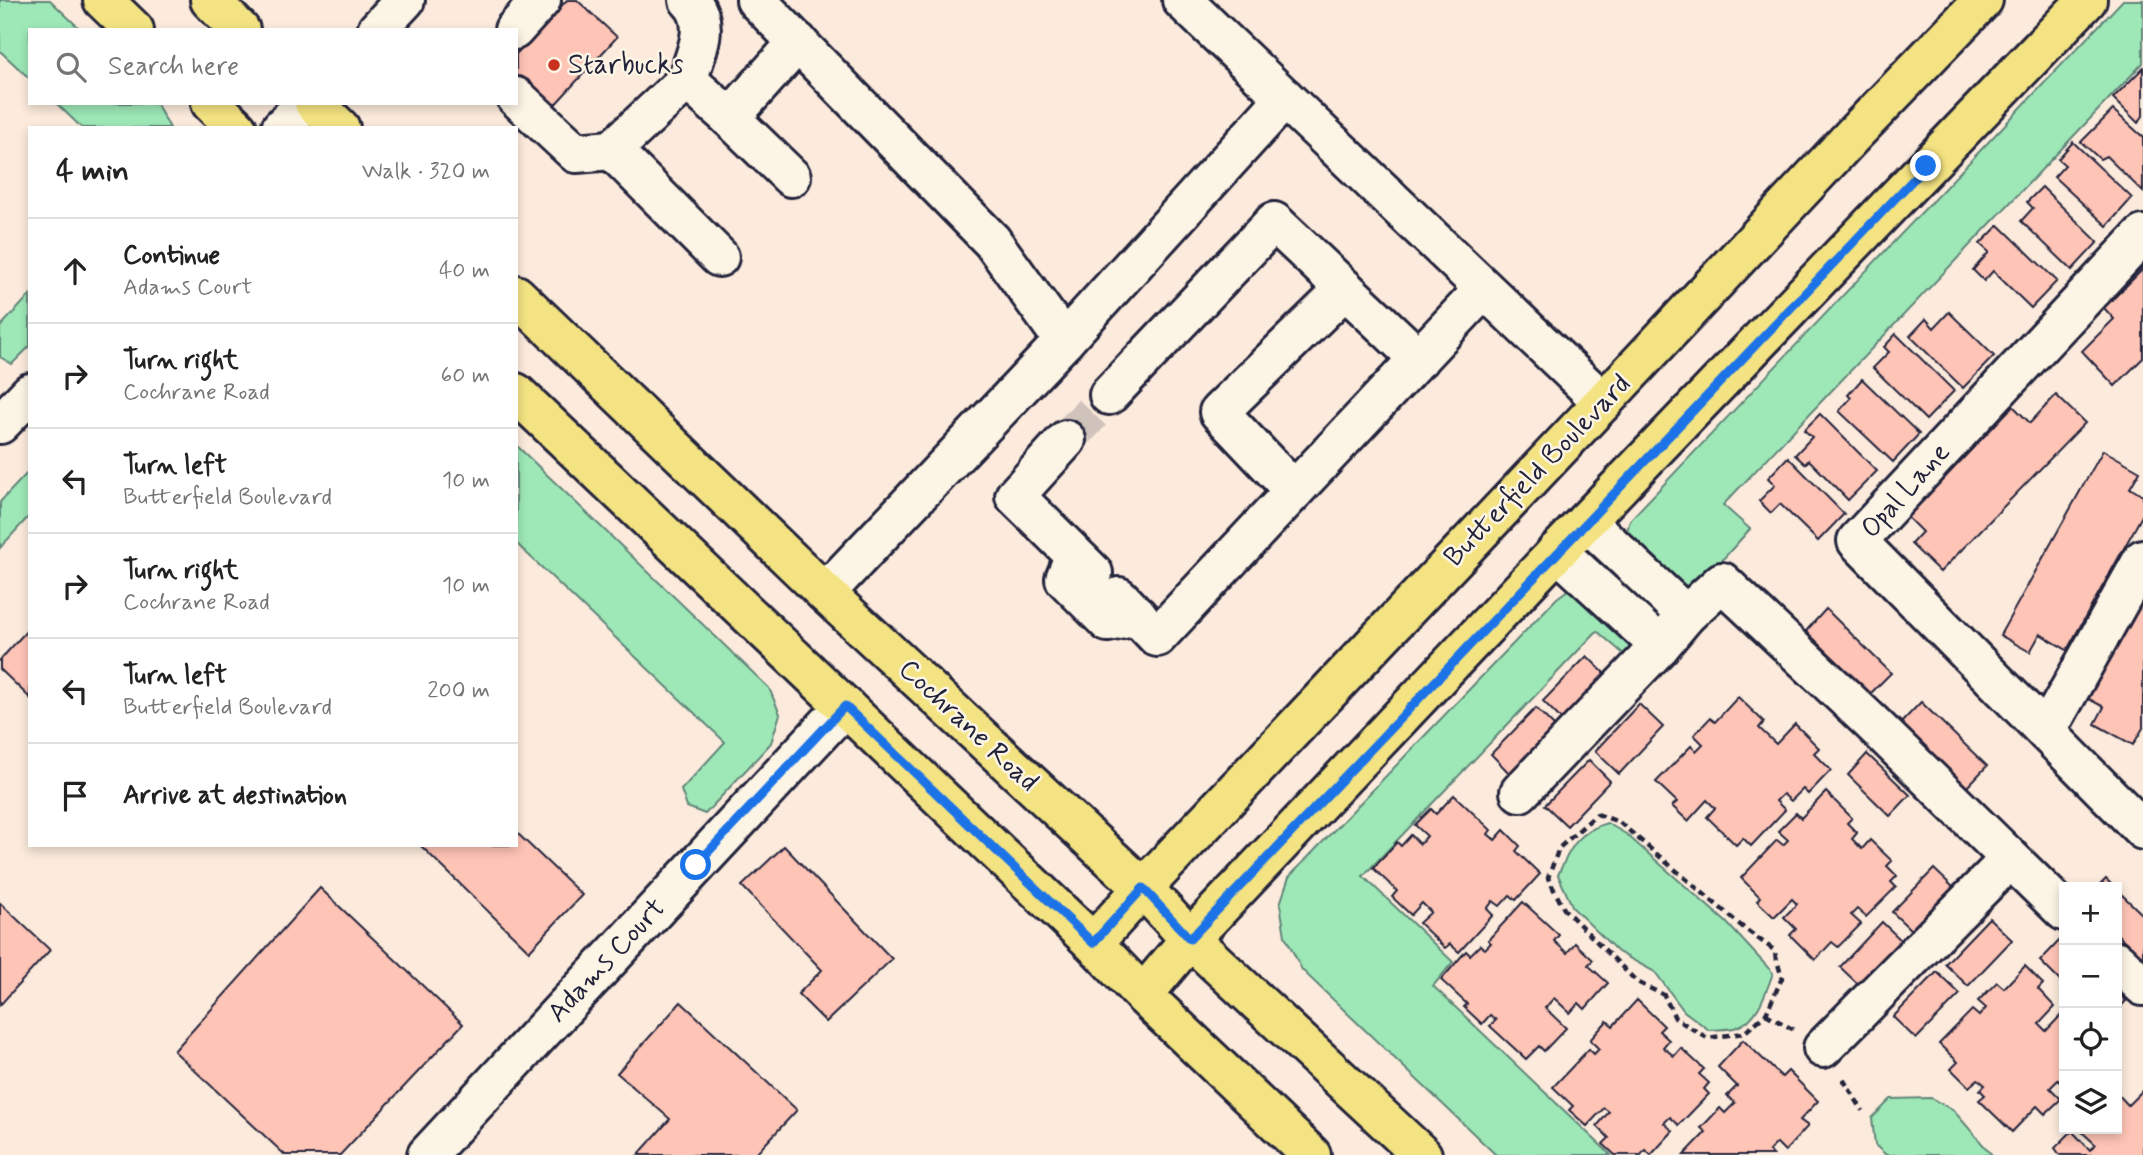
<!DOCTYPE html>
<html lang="en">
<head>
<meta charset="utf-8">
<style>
  :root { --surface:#fff; --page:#f2f2f2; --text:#222; --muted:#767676; --line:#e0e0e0 }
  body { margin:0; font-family:Mynerve,sans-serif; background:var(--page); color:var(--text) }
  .controls { position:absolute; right:21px; bottom:21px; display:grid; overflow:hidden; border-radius:0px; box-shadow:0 4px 10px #0003 }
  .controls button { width:63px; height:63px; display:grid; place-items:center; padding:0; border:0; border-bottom:2px solid var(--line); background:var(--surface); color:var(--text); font:35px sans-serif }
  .stop { position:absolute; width:21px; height:21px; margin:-16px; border:5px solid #1a73e8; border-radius:50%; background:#fff }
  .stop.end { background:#1a73e8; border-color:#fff; box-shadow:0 2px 7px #0008 }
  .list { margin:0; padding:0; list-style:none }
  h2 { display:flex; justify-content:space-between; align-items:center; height:91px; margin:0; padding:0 28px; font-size:30px }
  h2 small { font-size:23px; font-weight:400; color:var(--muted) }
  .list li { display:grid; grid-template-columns:46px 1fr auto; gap:21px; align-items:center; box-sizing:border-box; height:105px; padding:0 28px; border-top:2px solid var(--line) }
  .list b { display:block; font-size:26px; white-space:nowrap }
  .list p { margin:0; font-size:23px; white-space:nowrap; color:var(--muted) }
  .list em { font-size:23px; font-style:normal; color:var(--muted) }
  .icon { flex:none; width:38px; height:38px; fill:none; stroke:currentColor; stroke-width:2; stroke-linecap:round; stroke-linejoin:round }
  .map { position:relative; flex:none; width:2143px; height:1155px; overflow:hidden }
  .search { position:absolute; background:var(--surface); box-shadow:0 4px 10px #0003; left:28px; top:28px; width:490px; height:77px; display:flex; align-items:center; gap:18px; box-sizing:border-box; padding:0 24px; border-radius:0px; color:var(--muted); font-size:26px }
  .panel { position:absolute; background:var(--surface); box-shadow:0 4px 10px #0003; left:28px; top:126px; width:490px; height:721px; border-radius:0px }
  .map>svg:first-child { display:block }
  .green { fill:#9ee8b7; stroke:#608579; stroke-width:2 }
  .building { fill:#fec4b6; stroke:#22223b; stroke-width:2 }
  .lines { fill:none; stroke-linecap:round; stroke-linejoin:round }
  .minor-tunnel { stroke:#d0c3bc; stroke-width:38; stroke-dasharray:38 19; stroke-linecap:butt }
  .minor-casing { stroke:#22223b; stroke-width:44 }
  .major-casing { stroke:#22223b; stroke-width:44 }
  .path { stroke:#22223b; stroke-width:4.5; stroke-dasharray:7 5; stroke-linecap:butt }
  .minor { stroke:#fcf5e5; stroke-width:38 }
  .major { stroke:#f4e382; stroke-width:38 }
  .route { stroke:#1a73e8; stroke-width:9 }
  .poi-dot { fill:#c8321e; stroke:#fcf5e5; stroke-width:2.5 }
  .labels { text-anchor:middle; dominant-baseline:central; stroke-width:5; stroke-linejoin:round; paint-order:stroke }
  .poi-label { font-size:28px; fill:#22223b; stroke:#fcf5e5; text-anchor:start }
  .street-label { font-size:28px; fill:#22223b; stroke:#fcf5e5 }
</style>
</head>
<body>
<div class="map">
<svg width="2143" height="1155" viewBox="0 0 2143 1155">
  <rect width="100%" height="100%" fill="#fcebdc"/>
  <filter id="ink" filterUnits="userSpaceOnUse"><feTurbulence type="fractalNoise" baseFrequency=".0143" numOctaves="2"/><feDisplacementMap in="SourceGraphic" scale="14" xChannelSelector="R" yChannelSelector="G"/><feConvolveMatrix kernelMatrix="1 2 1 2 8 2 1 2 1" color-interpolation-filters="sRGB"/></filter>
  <g filter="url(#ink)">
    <g class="green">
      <polygon points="0,0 50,0 81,30 30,30 30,79 0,51"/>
      <polygon points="2123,0 2143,0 2143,63 1723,505 1750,529 1697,588 1688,593 1626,535 1630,520"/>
      <polygon points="56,103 156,103 170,128 82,128"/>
      <polygon points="30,295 30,346 12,364 0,357 0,327"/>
      <polygon points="516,445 769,688 780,714 771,743 705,814 687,807 681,790 725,742 516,543"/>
      <polygon points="30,470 30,515 0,548 0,502"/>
      <polygon points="1569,589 1585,594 1636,648 1627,657 1597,631 1363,876 1453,962 1433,986 1611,1155 1496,1155 1302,970 1285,936 1280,904 1289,877 1557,598"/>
      <path d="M1607,823L1626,834L1726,922L1773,973C1766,992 1758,1020 1737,1027C1729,1030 1718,1029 1709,1030L1684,1011L1655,972L1618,952L1573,908L1558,875C1569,850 1578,831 1607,823Z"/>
      <polygon points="1931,1098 1954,1111 1992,1155 1886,1155 1875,1145 1872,1118 1891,1099"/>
    </g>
    <g class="building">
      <polygon points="567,0 577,0 617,37 551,109 516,76 516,54"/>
      <polygon points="2143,68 2143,116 2138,123 2113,98"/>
      <polygon points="2113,110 2143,137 2143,192 2106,156 2100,159 2081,142"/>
      <polygon points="2073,142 2132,198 2107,226 2054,177 2065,165 2058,159"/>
      <polygon points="2042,187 2098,242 2072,270 2021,221 2033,208 2027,202"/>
      <polygon points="1999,225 2057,281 2031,308 1993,271 1984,281 1973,270 1989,252 1980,244"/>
      <polygon points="2143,269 2143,358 2115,386 2082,351 2114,319 2104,308"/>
      <polygon points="1949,312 1994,356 1963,388 1910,336 1926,319 1934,328"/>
      <polygon points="1896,334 1954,391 1926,420 1873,368 1889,352 1884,347"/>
      <polygon points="1862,379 1919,434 1893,462 1839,411 1851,398 1848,395"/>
      <polygon points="2056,395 2085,423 1940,572 1911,544 1922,532 1907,517 2013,406 2030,423"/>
      <polygon points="1820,414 1877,471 1848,500 1809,460 1805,464 1795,455 1812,437 1804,430"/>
      <polygon points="2103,450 2140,471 2130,488 2143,496 2143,514 2067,650 2040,634 2030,652 2000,635"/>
      <polygon points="1788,457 1844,514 1818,541 1780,504 1771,513 1759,501 1775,485 1768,478"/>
      <polygon points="2143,598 2143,728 2133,745 2095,724 2104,707 2087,698"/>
      <polygon points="1826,609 1891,673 1870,694 1806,631"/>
      <polygon points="30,627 30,698 0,669 0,660"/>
      <polygon points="1587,656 1609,678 1565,723 1543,701"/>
      <polygon points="1738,697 1764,722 1759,728 1776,744 1795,724 1819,748 1814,753 1831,770 1808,794 1803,789 1791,801 1783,794 1776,801 1785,810 1751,846 1743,838 1736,845 1707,817 1715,808 1707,800 1688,821 1672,806 1677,802 1656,782 1691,746 1696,751 1703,744 1694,735 1710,718 1715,722"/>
      <polygon points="1921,702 1987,766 1966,788 1900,724"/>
      <polygon points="1639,704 1663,727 1619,774 1595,751"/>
      <polygon points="1536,708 1557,729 1511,775 1491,754"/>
      <polygon points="1867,754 1910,795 1890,816 1848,775"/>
      <polygon points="1589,760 1610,781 1567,826 1545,805"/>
      <polygon points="1826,792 1852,818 1847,823 1857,833 1852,839 1862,849 1870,840 1892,861 1887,866 1897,876 1891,882 1896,887 1866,917 1857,909 1851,915 1861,924 1838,947 1832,942 1815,960 1790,935 1796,929 1784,917 1797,904 1792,899 1774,917 1757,901 1760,897 1741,878 1777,840 1783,845 1788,840 1778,831 1796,813 1801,818"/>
      <polygon points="1454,795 1491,830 1488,834 1495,840 1504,830 1520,846 1516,851 1540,874 1516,900 1510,895 1500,906 1493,901 1487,909 1493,915 1459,952 1450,944 1445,948 1419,923 1431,912 1422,903 1411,915 1392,897 1397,891 1373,868 1397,842 1401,846 1411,835 1420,844 1427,836 1415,825 1431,809 1436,814"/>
      <polygon points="516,832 582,895 529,951 420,845 516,845"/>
      <polygon points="784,846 892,959 826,1022 798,994 822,970 742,886"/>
      <polygon points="1934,869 1955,889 1913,932 1892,912"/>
      <polygon points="2106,879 2114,887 2098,887"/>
      <polygon points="320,888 463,1024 340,1155 285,1155 174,1051"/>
      <polygon points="2117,890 2143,915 2143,958 2117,934"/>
      <polygon points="1523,902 1559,935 1554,941 1567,953 1575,943 1593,960 1588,965 1608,983 1585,1009 1579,1003 1570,1013 1554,998 1545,1008 1566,1028 1544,1051 1539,1046 1526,1059 1490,1026 1496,1020 1490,1015 1482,1024 1464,1007 1467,1004 1441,980 1466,951 1470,955 1480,945 1485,949 1491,943 1488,940"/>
      <polygon points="0,903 50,950 0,1005"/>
      <polygon points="1989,918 2012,940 1968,986 1945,964"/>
      <polygon points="1882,922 1904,943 1862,988 1840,967"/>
      <polygon points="2061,939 2064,942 2064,985 2040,961"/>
      <polygon points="2025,966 2043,984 2038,989 2055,1007 2039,1024 2046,1031 2064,1012 2064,1086 2058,1080 2050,1088 2061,1099 2045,1114 2037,1106 2012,1132 1979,1100 1985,1095 1980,1090 1985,1085 1978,1079 1969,1087 1951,1069 1958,1062 1939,1044 1972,1010 1979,1016 1986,1008 1978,1001 1997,982 2004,988"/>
      <polygon points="1937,972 1960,994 1916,1039 1893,1017"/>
      <polygon points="2117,992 2126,1001 2117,1010"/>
      <polygon points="1637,1000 1664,1026 1659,1031 1669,1040 1663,1047 1674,1056 1681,1048 1704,1069 1699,1074 1709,1083 1704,1089 1709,1094 1679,1125 1670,1117 1664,1123 1673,1131 1651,1155 1645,1150 1641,1155 1615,1155 1603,1144 1609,1138 1597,1126 1609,1112 1604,1108 1587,1126 1569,1110 1573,1106 1553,1087 1589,1049 1594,1054 1599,1049 1590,1040 1607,1021 1613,1026"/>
      <polygon points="681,1002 797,1110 755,1155 638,1155 670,1119 617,1073"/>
      <polygon points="1743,1040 1782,1077 1788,1071 1818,1101 1800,1120 1808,1126 1785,1151 1777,1143 1769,1151 1773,1155 1684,1155 1706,1132 1701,1128 1720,1108 1725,1113 1735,1103 1727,1096 1737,1086 1718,1067"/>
      <polygon points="2143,1090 2143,1155 2060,1155 2055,1148 2072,1131 2090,1150 2095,1144 2081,1131 2117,1129 2117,1093 2128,1105"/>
    </g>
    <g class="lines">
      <polyline class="minor-tunnel" points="1066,440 1109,395"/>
      <defs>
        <g id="minor">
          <polyline points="756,0 992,241 1064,341 825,593"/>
          <polyline points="1182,0 1603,402"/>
          <polyline points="377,30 405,0"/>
          <polyline points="514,30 541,0"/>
          <path d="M687,80C696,54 712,22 689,0"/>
          <polyline points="516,97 576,153 612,150"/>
          <polyline points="730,118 791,177"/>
          <polyline points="281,128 306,103"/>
          <polyline points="2143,235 1857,541 2143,830"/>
          <polyline points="719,257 612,150 687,80 730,118 798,42"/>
          <polyline points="1064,341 1285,98"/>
          <polyline points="1419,359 1345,289 1219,412 1294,491 1484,289"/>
          <polyline points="1109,395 1274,222 1345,289"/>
          <polyline points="0,424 30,393"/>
          <polyline points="1066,440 1015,496 1093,573"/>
          <polyline points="1586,521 1686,615"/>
          <polyline points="1557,551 1660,646"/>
          <polyline points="1074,557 1065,579 1108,622 1138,616"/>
          <polyline points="1119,597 1157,637 1294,491"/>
          <polyline points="2046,732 2143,559"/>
          <polyline points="1520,792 1660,646 1686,615 1722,582 1871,722 2064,911"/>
          <polyline points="2117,961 2143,986"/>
          <polyline points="1823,1048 2010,859"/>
          <polyline points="427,1155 845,706"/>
        </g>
        <g id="major">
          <polyline points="103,0 134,30"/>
          <polyline points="210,0 240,30"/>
          <polyline points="211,103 237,128"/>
          <polyline points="314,103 340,128"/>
          <polyline points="516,295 825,593 1143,888 1190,939 1422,1155"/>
          <polyline points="516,393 1093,943 1143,995 1311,1155"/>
          <polyline points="1093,943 1143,888 1603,402 1853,135 1983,0"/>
          <polyline points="1143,995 1190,939 1586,521 2087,0"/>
        </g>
      </defs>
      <use href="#minor" class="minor-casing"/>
      <use href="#major" class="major-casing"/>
      <g class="path">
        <polygon points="1597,814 1619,822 1745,929 1774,950 1782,978 1766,1014 1744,1033 1707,1038 1675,1018 1664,995 1637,982 1564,909 1548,878 1559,848"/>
        <polyline points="1766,1014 1794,1030"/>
        <polyline points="1843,1079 1863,1111"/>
      </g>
      <use href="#minor" class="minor"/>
      <use href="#major" class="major"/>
    </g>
  </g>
  <g class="lines" filter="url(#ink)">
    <polyline class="route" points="696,865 845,706 1093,943 1143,888 1190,939 1926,166"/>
  </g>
  <circle class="poi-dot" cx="554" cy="65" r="7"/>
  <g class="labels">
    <g class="poi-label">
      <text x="568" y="65">Starbucks</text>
    </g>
    <g class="street-label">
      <text transform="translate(1538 471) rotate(-46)">Butterfield Boulevard</text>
      <text transform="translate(1906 491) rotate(-48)">Opal Lane</text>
      <text transform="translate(968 726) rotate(43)">Cochrane Road</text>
      <text transform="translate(607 961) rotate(-47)">Adams Court</text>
    </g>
  </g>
</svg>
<div class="controls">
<button>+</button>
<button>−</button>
<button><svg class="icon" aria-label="locate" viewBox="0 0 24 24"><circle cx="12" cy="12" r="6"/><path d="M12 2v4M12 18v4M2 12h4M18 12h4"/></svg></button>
<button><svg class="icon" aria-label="layers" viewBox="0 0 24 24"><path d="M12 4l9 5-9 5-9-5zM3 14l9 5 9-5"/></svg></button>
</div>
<div class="stop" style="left:696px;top:865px"></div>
<div class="stop end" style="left:1926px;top:166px"></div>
<div class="search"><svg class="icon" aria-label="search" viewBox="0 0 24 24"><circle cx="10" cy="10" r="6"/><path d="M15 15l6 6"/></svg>Search here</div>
<section class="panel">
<h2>4 min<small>Walk · 320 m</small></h2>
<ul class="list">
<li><svg class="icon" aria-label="ahead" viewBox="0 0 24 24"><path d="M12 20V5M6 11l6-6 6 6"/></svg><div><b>Continue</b><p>Adams Court</p></div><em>40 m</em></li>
<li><svg class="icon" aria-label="right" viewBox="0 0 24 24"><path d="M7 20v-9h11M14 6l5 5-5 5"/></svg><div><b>Turn right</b><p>Cochrane Road</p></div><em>60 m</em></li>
<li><svg class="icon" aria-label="left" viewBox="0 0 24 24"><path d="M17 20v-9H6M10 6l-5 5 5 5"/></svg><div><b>Turn left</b><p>Butterfield Boulevard</p></div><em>10 m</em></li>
<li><svg class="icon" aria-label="right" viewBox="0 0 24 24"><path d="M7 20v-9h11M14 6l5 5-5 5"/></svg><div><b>Turn right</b><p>Cochrane Road</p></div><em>10 m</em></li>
<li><svg class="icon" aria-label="left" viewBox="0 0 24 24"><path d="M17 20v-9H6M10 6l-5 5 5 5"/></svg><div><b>Turn left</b><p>Butterfield Boulevard</p></div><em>200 m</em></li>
<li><svg class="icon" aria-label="arrive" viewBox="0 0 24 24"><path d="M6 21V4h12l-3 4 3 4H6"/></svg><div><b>Arrive at destination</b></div></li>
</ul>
</section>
</div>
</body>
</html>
